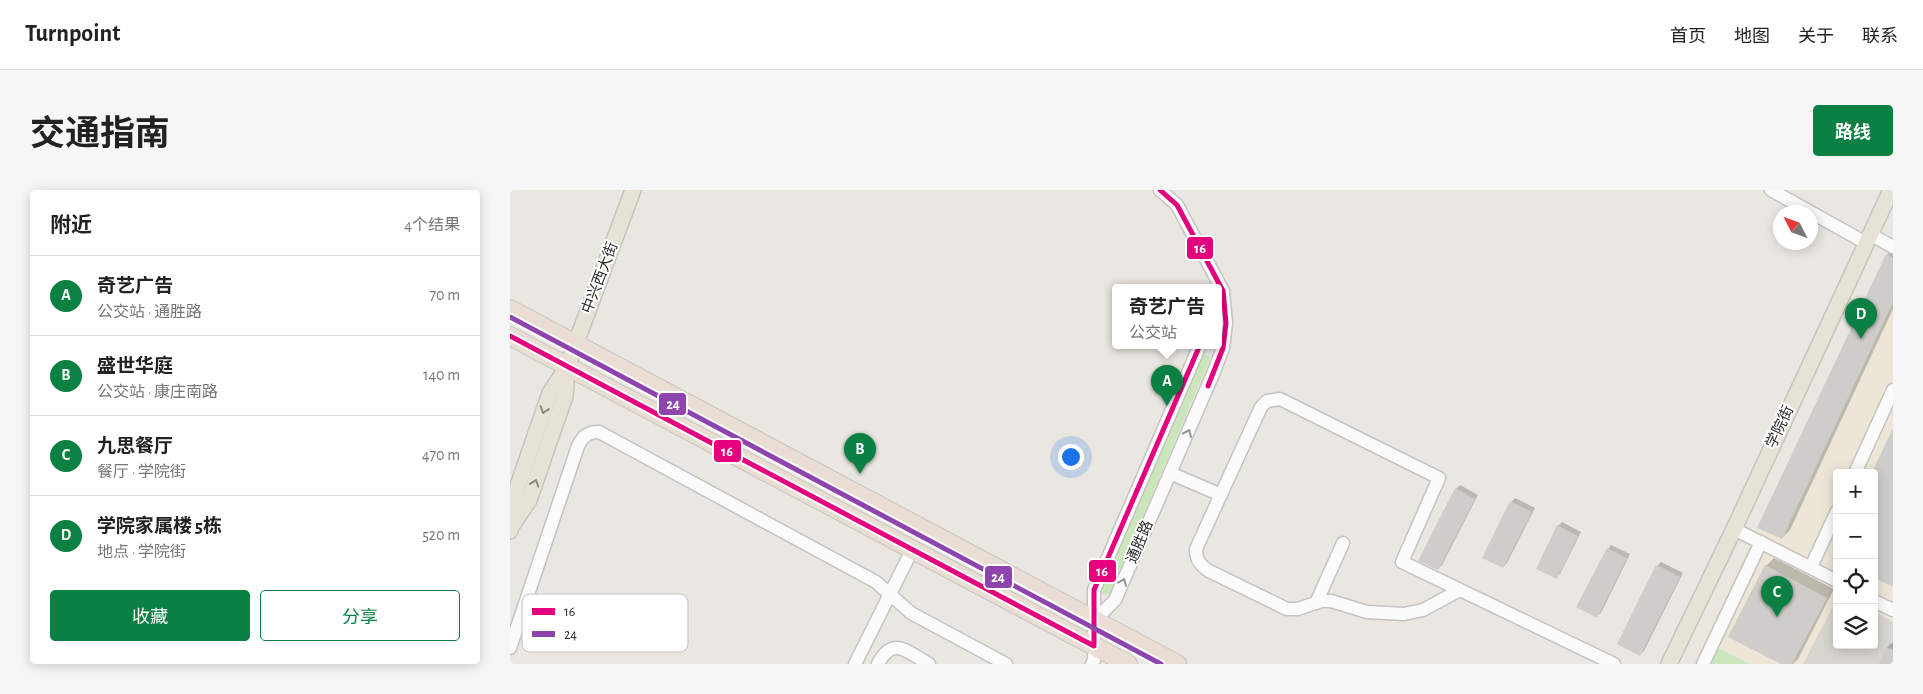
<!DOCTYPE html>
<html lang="zh">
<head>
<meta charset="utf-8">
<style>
  :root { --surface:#fff; --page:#f6f6f6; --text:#222; --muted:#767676; --line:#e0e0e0; --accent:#0b8043 }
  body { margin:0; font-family:"Alegreya Sans","Noto Sans SC",sans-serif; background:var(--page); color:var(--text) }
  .controls { position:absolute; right:15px; bottom:15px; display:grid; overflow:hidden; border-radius:5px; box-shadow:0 2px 12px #0003 }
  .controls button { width:45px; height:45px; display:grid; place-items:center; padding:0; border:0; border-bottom:1px solid var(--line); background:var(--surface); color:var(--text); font:25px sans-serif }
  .compass { position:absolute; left:1263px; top:15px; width:45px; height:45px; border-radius:50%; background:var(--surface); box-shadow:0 2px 12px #0003; rotate:312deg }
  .you { position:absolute; left:560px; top:266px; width:18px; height:18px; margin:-12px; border:4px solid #fff; border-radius:50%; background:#1a73e8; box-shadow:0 0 0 8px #1a73e833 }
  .badge { display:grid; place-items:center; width:32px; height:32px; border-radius:50%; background:var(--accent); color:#fff; font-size:16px; font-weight:700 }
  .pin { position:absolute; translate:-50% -41px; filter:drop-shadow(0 1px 2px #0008) }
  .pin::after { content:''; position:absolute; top:26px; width:18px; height:15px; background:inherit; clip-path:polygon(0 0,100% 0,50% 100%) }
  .popup { position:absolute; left:602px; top:94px; width:110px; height:65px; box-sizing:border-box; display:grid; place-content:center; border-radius:5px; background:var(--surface); filter:drop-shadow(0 1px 4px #0005); font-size:16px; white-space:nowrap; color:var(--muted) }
  .popup b { font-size:19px; color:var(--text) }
  .popup::after { content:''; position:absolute; left:50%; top:100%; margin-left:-10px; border:10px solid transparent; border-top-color:var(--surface) }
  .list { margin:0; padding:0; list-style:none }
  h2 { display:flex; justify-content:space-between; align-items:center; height:65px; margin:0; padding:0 20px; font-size:21px }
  h2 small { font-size:16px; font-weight:400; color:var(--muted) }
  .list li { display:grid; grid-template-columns:32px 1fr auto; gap:15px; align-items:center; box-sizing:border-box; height:80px; padding:0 20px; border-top:1px solid var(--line) }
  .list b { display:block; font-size:19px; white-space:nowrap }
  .list p { margin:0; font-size:16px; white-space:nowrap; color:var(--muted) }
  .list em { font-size:16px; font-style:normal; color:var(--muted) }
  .actions { display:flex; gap:10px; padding:15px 20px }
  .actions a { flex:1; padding:11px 0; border:1px solid var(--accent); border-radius:5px; text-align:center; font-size:18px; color:var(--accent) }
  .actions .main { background:var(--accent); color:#fff }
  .icon { flex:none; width:28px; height:28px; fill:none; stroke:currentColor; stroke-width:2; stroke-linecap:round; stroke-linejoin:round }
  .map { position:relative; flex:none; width:1383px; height:474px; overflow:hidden; border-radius:5px }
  header { display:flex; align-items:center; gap:30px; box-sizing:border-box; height:70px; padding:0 25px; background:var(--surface); border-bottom:1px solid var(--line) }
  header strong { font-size:24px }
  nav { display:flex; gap:28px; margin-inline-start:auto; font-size:18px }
  .intro { display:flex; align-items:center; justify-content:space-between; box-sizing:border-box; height:120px; padding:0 30px }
  h1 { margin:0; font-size:35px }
  .button { padding:12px 22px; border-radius:5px; background:var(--accent); color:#fff; font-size:18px; font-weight:700 }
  main { display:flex; gap:30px; padding:0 30px }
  aside { flex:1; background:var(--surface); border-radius:5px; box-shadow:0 2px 12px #0003 }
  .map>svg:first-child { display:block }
  .education { fill:#ede6d7; fill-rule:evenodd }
  .green { fill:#cce6bb }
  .plaza { fill:#d8d5d0 }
  .shadow { fill:#0003 }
  .building { fill:#cfcdc9 }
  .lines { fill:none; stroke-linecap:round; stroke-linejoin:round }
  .minor-casing { stroke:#c4c3c3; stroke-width:15 }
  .major-casing { stroke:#c6c4c2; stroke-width:18 }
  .highway-casing { stroke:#c6c4c2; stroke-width:20 }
  .minor { stroke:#fcfbfb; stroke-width:12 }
  .major { stroke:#e7e3d4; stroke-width:15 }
  .highway { stroke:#eaded4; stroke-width:18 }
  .bus-1-casing { stroke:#fff; stroke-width:9 }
  .bus-2-casing { stroke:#fff; stroke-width:9 }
  .bus-1 { stroke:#e5007d; stroke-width:5 }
  .bus-2 { stroke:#8e44ad; stroke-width:5 }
  .oneway { stroke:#8a8880 }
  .oneway2 { stroke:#949494 }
  .labels { text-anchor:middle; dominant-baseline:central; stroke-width:4; stroke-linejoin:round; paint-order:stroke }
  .street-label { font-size:15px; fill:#2c2c2c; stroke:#fff }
  .key { fill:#fff; stroke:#c0c0c0; stroke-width:1 }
  .key-label { font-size:14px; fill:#2c2c2c }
  .line-badge { stroke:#fff; stroke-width:2 }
  .badge-label { font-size:14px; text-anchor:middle; font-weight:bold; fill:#fff }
</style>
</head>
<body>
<header>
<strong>Turnpoint</strong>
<nav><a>首页</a><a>地图</a><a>关于</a><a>联系</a></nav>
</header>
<div class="intro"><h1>交通指南</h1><a class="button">路线</a></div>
<main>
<aside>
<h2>附近<small>4个结果</small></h2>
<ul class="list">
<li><span class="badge">A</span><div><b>奇艺广告</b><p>公交站 · 通胜路</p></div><em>70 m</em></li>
<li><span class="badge">B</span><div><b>盛世华庭</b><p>公交站 · 康庄南路</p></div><em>140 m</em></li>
<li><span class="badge">C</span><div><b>九思餐厅</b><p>餐厅 · 学院街</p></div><em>470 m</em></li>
<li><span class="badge">D</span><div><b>学院家属楼 5栋</b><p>地点 · 学院街</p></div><em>520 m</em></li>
</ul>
<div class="actions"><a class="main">收藏</a><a>分享</a></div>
</aside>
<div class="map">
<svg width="1383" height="474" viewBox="0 0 1383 474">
  <rect width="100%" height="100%" fill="#eae7e2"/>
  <path class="education" d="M1383,112V474H1181L1247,338L1272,349ZM1327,283H1364V455H1327Z"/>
  <g class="green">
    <polygon points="692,163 699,166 700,169 600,403 596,405 590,402"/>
    <polygon points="1206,457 1240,474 1198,474"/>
  </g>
  <polygon class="plaza" points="1327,409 1327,455 1364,455 1364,421 1383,432 1383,460 1376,457 1368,474 1293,474"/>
  <g class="shadow">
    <polygon points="1383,59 1383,119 1280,340 1272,348 1377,65"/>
    <polygon points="950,295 968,305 932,375 928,379 946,299"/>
    <polygon points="1005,308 1025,318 997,373 993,377 1001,312"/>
    <polygon points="1052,332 1071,342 1050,384 1046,388 1048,336"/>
    <polygon points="1101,355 1120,364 1091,423 1087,426 1098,359"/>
    <polygon points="1264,368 1324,399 1288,469 1283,474 1273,474 1219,446 1256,376"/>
    <polygon points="1151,372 1173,383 1134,461 1130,464 1147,376"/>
    <polygon points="1383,452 1383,474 1369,474 1377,457"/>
  </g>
  <g class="building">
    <polygon points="1376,64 1383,68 1383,112 1272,349 1247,338"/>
    <polygon points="1383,238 1383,397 1364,388 1364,278"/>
    <polygon points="945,298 965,309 928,380 908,371"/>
    <polygon points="1000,311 1022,322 993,378 972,368"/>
    <polygon points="1047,335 1068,346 1047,389 1026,379"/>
    <polygon points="1097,358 1117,368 1087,428 1066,417"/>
    <polygon points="1146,375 1170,387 1130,466 1107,454"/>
    <polygon points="1255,375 1317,408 1282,474 1271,474 1218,447"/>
    <polygon points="1376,457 1383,460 1383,474 1368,474"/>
  </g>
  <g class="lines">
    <defs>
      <g id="minor">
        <polyline points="1261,0 1356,53"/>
        <polyline points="1360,44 1383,57"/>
        <polyline points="660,283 711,305"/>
        <polyline points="1345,283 1383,200"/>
        <polyline points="1224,339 1327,391"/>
        <polyline points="1301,377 1327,321"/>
        <path d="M950,400L913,420L894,424L857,422L821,411H811L788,419H777L699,381C690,375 686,370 686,359L751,217L757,211L770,209L929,288L892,372L1104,474"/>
        <polyline points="1364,411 1383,420"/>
        <polyline points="806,413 833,353"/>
        <polyline points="585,430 605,410 703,184 713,158 716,133 713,101 667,15 650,0"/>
        <path d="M0,458L68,256C73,246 78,242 89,242L366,392L401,423L496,474"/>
        <polyline points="345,474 402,360"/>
        <path d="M368,474C383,445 397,462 419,474"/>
        <polyline points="582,474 584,470 584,400 690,155"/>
        <polyline points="1193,474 1251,352"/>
      </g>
      <g id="major">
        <polyline points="3,334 19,310 55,206 57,178"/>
        <polyline points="0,341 4,307 40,203 57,177 123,0"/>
        <polyline points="1159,474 1224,339 1381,0"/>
      </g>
      <g id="highway">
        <polyline points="0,119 667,474"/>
        <polyline points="0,146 618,474"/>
      </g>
    </defs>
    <use href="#minor" class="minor-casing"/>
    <use href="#major" class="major-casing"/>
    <use href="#highway" class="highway-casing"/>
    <use href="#minor" class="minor"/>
    <use href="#major" class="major"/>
    <use href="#highway" class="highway"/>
    <defs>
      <g id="bus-1">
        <polyline points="650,0 667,15 713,101 716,133 713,158 698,196"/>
        <polyline points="0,146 584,456 584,400 690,155"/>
      </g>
      <polyline id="bus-2" points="0,127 651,474"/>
    </defs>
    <use href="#bus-1" class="bus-1-casing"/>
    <use href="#bus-2" class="bus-2-casing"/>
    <use href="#bus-1" class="bus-1"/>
    <use href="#bus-2" class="bus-2"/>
  </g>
  <defs><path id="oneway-chevron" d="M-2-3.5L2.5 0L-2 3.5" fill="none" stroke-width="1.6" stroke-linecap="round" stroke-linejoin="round" transform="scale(1.25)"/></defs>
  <g class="oneway">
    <use href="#oneway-chevron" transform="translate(34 220) rotate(109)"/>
    <use href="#oneway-chevron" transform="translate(25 293) rotate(-71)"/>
  </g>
  <g class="oneway2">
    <use href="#oneway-chevron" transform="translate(678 243) rotate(-66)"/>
    <use href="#oneway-chevron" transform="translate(613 392) rotate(-67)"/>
  </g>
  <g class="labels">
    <g class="street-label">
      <text transform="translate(90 88) rotate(-69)">中兴西大街</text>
      <text transform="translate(1270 237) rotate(-65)">学院街</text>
      <text transform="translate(630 352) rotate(-67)">通胜路</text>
    </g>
  </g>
  <rect x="12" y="404" width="166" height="58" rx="8" class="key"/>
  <rect x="22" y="418" width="23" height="7" fill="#e5007d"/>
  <rect x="22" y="441" width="23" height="6" fill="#8e44ad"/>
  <g class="key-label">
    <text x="54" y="426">16</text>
    <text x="54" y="449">24</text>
  </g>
  <g class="line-badge">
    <rect x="676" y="46" width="28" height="24" rx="5" fill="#e5007d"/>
    <rect x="148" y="202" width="29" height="24" rx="5" fill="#8e44ad"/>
    <rect x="203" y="249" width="29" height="24" rx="5" fill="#e5007d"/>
    <rect x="578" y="369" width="29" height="24" rx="5" fill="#e5007d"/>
    <rect x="474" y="375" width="29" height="24" rx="5" fill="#8e44ad"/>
  </g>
  <g class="badge-label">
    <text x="690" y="63">16</text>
    <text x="163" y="219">24</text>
    <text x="217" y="266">16</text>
    <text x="592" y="386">16</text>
    <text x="488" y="392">24</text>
  </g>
</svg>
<div class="controls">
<button>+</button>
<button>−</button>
<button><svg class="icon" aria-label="locate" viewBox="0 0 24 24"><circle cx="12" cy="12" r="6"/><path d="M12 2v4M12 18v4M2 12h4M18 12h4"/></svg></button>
<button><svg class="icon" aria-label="layers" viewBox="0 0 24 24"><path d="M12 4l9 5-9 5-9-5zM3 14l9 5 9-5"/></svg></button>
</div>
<svg class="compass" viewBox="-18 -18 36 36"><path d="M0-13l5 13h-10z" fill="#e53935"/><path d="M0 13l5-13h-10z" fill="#767676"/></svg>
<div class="you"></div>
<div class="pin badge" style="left:657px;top:216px">A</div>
<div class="popup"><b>奇艺广告</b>公交站</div>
<div class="pin badge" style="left:350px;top:284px">B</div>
<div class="pin badge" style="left:1267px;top:427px">C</div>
<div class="pin badge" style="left:1351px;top:149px">D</div>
</div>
</main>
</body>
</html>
